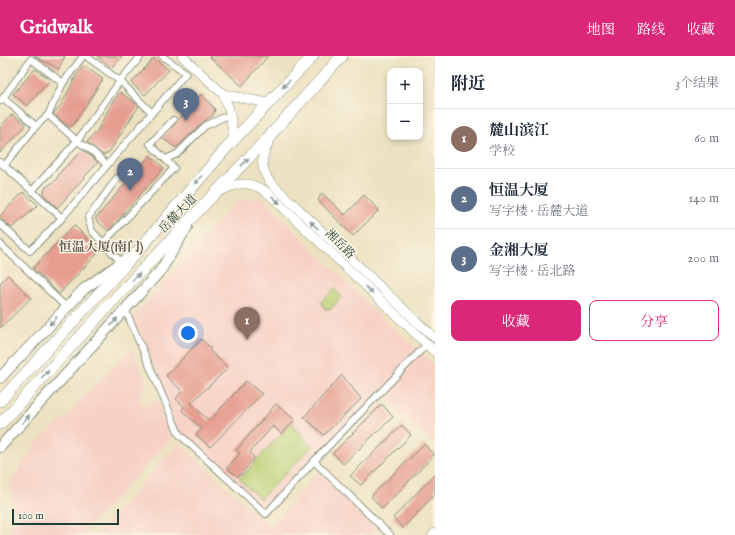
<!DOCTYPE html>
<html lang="zh">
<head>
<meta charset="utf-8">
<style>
  :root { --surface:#fff; --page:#f2f2f3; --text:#1f2937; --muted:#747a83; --line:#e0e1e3; --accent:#db2777 }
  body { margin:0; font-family:"IM FELL English","Noto Serif SC",serif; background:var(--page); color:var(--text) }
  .controls { position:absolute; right:12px; top:12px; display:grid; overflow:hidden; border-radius:8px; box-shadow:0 2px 6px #0003 }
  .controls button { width:36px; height:36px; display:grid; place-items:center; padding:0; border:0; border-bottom:1px solid var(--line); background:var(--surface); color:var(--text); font:20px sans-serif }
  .scale { position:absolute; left:12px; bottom:10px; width:107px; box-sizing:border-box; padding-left:4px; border:2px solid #1f3d34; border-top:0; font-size:11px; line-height:14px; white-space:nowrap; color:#1f3d34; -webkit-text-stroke:3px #fcf5e5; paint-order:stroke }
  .you { position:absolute; left:188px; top:277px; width:14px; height:14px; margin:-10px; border:3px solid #fff; border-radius:50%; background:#1a73e8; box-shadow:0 0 0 6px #1a73e833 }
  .badge { display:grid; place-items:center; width:26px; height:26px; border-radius:50%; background:var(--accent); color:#fff; font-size:13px; font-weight:700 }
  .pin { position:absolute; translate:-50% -33px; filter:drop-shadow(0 1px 2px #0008) }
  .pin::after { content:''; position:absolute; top:21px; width:14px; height:12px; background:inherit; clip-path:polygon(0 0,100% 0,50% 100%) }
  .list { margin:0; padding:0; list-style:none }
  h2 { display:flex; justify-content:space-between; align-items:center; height:52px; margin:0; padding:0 16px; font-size:17px }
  h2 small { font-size:13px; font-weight:400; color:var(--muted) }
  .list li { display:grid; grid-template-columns:26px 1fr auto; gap:12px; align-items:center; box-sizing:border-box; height:60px; padding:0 16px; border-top:1px solid var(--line) }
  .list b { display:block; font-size:15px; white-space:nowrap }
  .list p { margin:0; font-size:13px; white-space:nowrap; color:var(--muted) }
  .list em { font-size:13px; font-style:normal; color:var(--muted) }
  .actions { display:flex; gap:8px; padding:12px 16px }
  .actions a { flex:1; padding:9px 0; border:1px solid var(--accent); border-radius:8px; text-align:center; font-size:14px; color:var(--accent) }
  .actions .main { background:var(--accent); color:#fff }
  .map { position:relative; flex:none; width:435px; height:479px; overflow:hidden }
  header { display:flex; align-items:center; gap:24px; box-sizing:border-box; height:56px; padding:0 20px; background:var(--accent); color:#fff }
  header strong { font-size:19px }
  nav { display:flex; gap:22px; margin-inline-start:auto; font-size:14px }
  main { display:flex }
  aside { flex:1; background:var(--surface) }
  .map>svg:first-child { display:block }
  .built { fill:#f7d1c6 }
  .green { fill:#b9cf73; stroke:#6c8654 }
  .building { fill:#e59d8f }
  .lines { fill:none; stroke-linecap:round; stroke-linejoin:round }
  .street-casing { stroke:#86907a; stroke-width:8 }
  .secondary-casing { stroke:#86907a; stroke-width:10 }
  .primary-casing { stroke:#86907a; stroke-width:12 }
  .highway-casing { stroke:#86907a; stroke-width:12 }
  .street { stroke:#fff; stroke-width:6 }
  .secondary { stroke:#fff; stroke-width:9 }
  .primary { stroke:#fff; stroke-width:10 }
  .highway { stroke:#fff; stroke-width:11 }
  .oneway { fill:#8f9e9a }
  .labels { text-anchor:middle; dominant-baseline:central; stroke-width:3; stroke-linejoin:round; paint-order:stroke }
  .street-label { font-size:12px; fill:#1f3d34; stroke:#fcf5e5 }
  .neighbourhood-label { font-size:13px; font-weight:bold; fill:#645f54; stroke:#fcf5e5 }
</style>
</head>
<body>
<header>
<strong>Gridwalk</strong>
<nav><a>地图</a><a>路线</a><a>收藏</a></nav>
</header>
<main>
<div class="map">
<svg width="435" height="479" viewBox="0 0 435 479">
  <rect width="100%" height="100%" fill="#fcf5e5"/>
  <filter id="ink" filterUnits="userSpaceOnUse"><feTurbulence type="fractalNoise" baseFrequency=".025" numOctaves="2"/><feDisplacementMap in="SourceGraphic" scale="8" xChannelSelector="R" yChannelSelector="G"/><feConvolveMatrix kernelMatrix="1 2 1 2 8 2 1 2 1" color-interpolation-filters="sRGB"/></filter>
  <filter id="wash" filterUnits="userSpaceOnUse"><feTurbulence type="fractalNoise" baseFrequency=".012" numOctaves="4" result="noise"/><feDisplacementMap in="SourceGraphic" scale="16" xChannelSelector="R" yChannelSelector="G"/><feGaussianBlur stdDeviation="0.9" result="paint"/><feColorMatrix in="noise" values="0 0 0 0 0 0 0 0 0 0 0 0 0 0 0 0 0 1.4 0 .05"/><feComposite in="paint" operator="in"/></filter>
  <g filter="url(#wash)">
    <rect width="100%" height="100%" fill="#ece2c1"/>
    <g class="built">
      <polygon points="262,142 376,256 435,310 435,390 381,335 266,458 179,378 132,263 235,146"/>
      <polygon points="132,292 147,328 138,343 145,352 157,343 171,383 82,479 18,479 9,474 18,463 9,429 37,386 69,359 81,343"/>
      <polygon points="179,387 270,472 319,415 380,471 371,479 96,479"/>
    </g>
    <g class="green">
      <polygon points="334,233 342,241 330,254 325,253 321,246"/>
      <polygon points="292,366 312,391 260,443 239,423"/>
    </g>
    <g id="blocks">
      <g class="building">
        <polygon points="34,0 65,0 59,13"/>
        <polygon points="97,0 122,0 111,12"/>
        <polygon points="209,0 268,0 242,30"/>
        <polygon points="154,2 169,14 145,39 131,27"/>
        <polygon points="84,10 103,23 73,69 69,71 53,58 61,49 77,18"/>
        <polygon points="35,13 50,24 27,50 13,38"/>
        <polygon points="120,36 139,50 109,96 103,99 87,86 97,75 113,45"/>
        <polygon points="201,38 215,53 213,59 202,67 176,92 162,82"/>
        <polygon points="12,58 26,69 0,97 0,71"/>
        <polygon points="83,94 98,106 57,152 43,138 46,131 55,125 62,114"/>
        <polygon points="150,99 164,112 108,175 95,163"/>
        <polygon points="23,136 38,149 12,172 0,163 0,160"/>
        <polygon points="322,137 345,159 364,139 379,154 353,180 318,144"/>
        <polygon points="74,169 100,195 59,238 33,212"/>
        <polygon points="8,219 31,242 0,272 0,227"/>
        <polygon points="201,283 211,292 209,294 228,312 191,347 209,365 246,325 262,338 210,391 196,379 202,373 182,355 184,350 176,343 182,335 166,320"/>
        <polygon points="342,319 361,343 324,379 304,361"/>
        <polygon points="276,348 295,364 282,378 273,370 250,396 254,402 238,421 227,412 240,397 236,394"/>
        <polygon points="382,348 393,361 343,408 333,397"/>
        <polygon points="402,369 411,379 361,429 350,420"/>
        <polygon points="424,388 434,399 382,453 371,440"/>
        <polygon points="435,418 435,438 403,472 393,462"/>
      </g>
    </g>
  </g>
  <g filter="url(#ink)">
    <use href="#blocks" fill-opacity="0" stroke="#86907a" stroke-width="1"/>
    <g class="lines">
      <defs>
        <g id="street">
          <polyline points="86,0 120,25 77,85 91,94 107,109"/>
          <polyline points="141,0 120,25 152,57"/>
          <polyline points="3,42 31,3 63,27"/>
          <polyline points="0,45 3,42 36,70"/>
          <polyline points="166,103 177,98 205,70 224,61"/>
          <polyline points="0,106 62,162"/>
          <polyline points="4,110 36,70 48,59 63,27 83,0"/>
          <polyline points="117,122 88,162 92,175 121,206"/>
          <polyline points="32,135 77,85 48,59"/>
          <polyline points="0,168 30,195 62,162 186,17 162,0"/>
          <polyline points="103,187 174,112 150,88 173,64"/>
          <polyline points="0,188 66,251"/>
          <polyline points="125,253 179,378 266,458 314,405 390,479"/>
          <polyline points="314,405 427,288"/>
        </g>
        <g id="secondary">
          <polyline points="182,0 223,38 229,53 234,83"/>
          <polyline points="223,38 268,47"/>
          <path d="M272,80C262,98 258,109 270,126L416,265L435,282"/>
          <path d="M219,136C238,126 249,124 268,137L435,296"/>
          <polyline points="433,479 435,477"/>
        </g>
        <g id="primary">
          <polyline points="0,322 84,233 129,201"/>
          <polyline points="0,391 161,214 187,171"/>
        </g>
        <g id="highway">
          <polyline points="0,345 137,196 228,90 313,0"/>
          <polyline points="0,368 109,249 275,74 342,0"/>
        </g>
      </defs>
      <use href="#street" class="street-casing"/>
      <use href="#secondary" class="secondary-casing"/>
      <use href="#primary" class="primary-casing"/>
      <use href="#highway" class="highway-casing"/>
      <use href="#street" class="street"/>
      <use href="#secondary" class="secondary"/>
      <use href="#primary" class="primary"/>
      <use href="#highway" class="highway"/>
    </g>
    <defs><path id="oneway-solid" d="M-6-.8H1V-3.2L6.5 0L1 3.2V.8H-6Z"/></defs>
    <g class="oneway">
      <use href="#oneway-solid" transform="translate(286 28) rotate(134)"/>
      <use href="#oneway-solid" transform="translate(245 106) rotate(-47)"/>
      <use href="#oneway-solid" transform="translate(198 124) rotate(131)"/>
      <use href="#oneway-solid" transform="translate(276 144) rotate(43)"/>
      <use href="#oneway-solid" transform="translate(314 169) rotate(-137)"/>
      <use href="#oneway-solid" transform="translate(136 221) rotate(-46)"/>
      <use href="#oneway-solid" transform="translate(369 234) rotate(44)"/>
      <use href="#oneway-solid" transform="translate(53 265) rotate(133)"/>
      <use href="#oneway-solid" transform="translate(114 266) rotate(-48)"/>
      <use href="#oneway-solid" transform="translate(45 318) rotate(-48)"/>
      <use href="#oneway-solid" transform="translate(26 363) rotate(-48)"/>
    </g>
  </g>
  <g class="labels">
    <g class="street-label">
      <text transform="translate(178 158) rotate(-46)">岳麓大道</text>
      <text transform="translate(340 188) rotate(45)">湘岳路</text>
    </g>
    <g class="neighbourhood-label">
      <text x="101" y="191">恒温大厦(南门)</text>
    </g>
  </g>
</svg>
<div class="controls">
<button>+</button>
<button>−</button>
</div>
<div class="scale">100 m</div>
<div class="you"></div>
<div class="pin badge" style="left:247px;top:284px;background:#8d6e63">1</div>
<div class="pin badge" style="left:130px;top:135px;background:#5c6f8a">2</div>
<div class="pin badge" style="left:186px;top:65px;background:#5c6f8a">3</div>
</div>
<aside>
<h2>附近<small>3个结果</small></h2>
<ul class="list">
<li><span class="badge" style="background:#8d6e63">1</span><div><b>麓山滨江</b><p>学校</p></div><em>60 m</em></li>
<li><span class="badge" style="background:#5c6f8a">2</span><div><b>恒温大厦</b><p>写字楼 · 岳麓大道</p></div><em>140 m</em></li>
<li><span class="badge" style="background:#5c6f8a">3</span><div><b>金湘大厦</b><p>写字楼 · 岳北路</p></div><em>200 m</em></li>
</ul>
<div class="actions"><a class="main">收藏</a><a>分享</a></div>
</aside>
</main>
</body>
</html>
